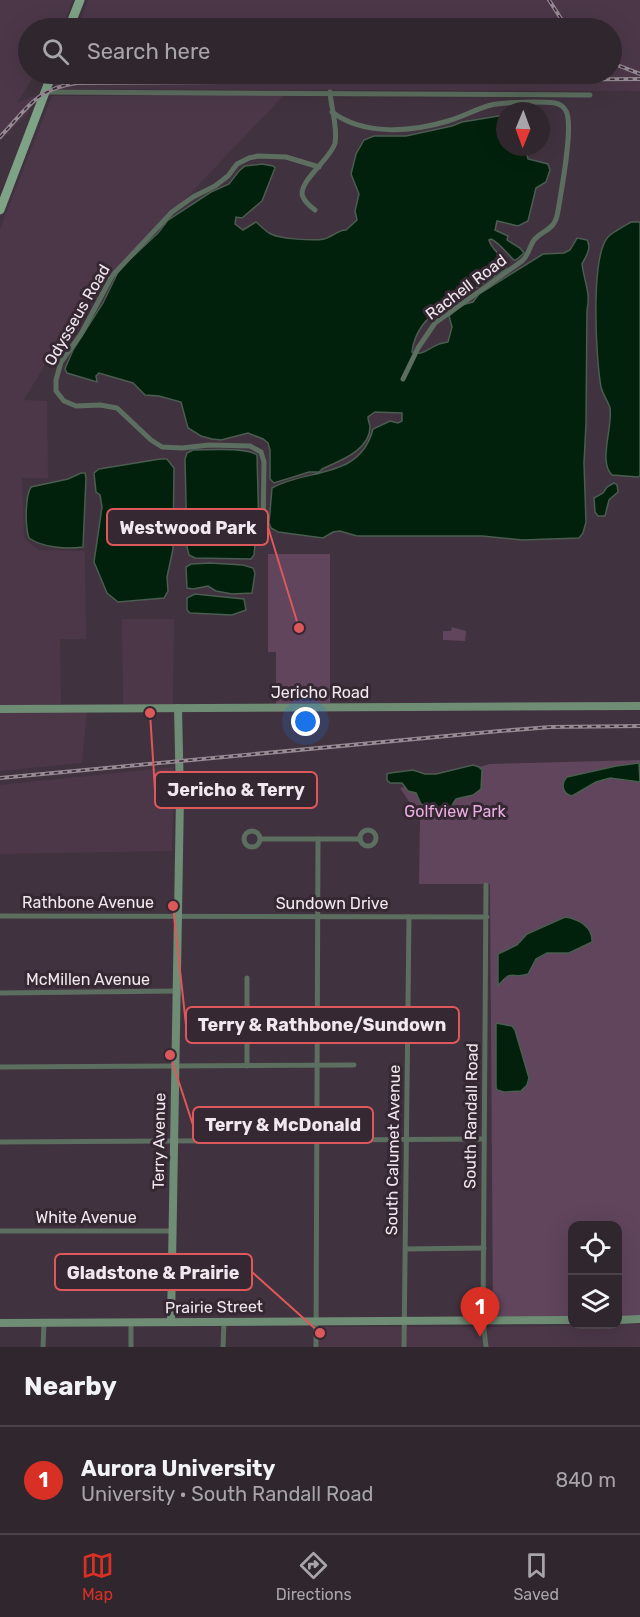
<!DOCTYPE html>
<html lang="en">
<head>
<meta charset="utf-8">
<style>
  :root { --surface:#30262e; --page:#382e36; --text:#f1f3f6; --muted:#a8a5aa; --line:#4b434a; --accent:#d93025 }
  body { margin:0; font-family:Rubik,sans-serif; background:var(--page); color:var(--text) }
  .controls { position:absolute; right:18px; bottom:18px; display:grid; overflow:hidden; border-radius:12px; box-shadow:0 6px 24px #0002 }
  .controls button { width:54px; height:54px; display:grid; place-items:center; padding:0; border:0; border-bottom:2px solid var(--line); background:var(--surface); color:var(--text); font:30px sans-serif }
  .compass { position:absolute; left:496px; top:102px; width:54px; height:54px; border-radius:50%; background:var(--surface); box-shadow:0 6px 24px #0002; rotate:181deg }
  .you { position:absolute; left:306px; top:722px; width:21px; height:21px; margin:-15px; border:4px solid #fff; border-radius:50%; background:#1a73e8; box-shadow:0 0 0 9px #1a73e833 }
  .badge { display:grid; place-items:center; width:39px; height:39px; border-radius:50%; background:var(--accent); color:#fff; font-size:20px; font-weight:700 }
  .pin { position:absolute; translate:-50% -50px; filter:drop-shadow(0 2px 3px #0008) }
  .pin::after { content:''; position:absolute; top:32px; width:21px; height:18px; background:inherit; clip-path:polygon(0 0,100% 0,50% 100%) }
  .list { margin:0; padding:0; list-style:none }
  h2 { display:flex; justify-content:space-between; align-items:center; height:78px; margin:0; padding:0 24px; font-size:26px }
  h2 small { font-size:20px; font-weight:400; color:var(--muted) }
  .list li { display:grid; grid-template-columns:39px 1fr auto; gap:18px; align-items:center; box-sizing:border-box; height:108px; padding:0 24px; border-top:2px solid var(--line) }
  .list b { display:block; font-size:22px; white-space:nowrap }
  .list p { margin:0; font-size:20px; white-space:nowrap; color:var(--muted) }
  .list em { font-size:20px; font-style:normal; color:var(--muted) }
  .icon { flex:none; width:33px; height:33px; fill:none; stroke:currentColor; stroke-width:2; stroke-linecap:round; stroke-linejoin:round }
  .map { position:relative; flex:none; width:640px; height:1347px; overflow:hidden }
  .search { position:absolute; background:var(--surface); box-shadow:0 6px 24px #0002; left:18px; right:18px; top:18px; height:66px; display:flex; align-items:center; gap:15px; box-sizing:border-box; padding:0 21px; border-radius:33px; color:var(--muted); font-size:22px }
  .sheet { height:186px; background:var(--surface) }
  nav { display:flex; justify-content:space-around; align-items:center; box-sizing:border-box; height:84px; border-top:2px solid var(--line); background:var(--surface); font-size:16px; color:var(--muted) }
  nav a { display:grid; justify-items:center; gap:3px }
  nav .on { color:var(--accent) }
  .map>svg:first-child { display:block }
  .built { fill:#4b3748 }
  .green { fill:#60455c }
  .water { fill:#02210c; stroke:#4a5d50; stroke-width:1.5 }
  .lines { fill:none; stroke-linecap:round; stroke-linejoin:round }
  .street { stroke:#5c6e5f; stroke-width:5 }
  .secondary { stroke:#6f8c75; stroke-width:8 }
  .primary { stroke:#7ea286; stroke-width:9 }
  .rail-casing { stroke:#968a94; stroke-width:4 }
  .rail { stroke:#362833; stroke-width:1.5; stroke-dasharray:4.5; stroke-linecap:butt }
  .labels { text-anchor:middle; dominant-baseline:central; stroke-width:6; stroke-linejoin:round; paint-order:stroke }
  .street-label { font-size:16px; fill:#f1e8ef; stroke:#362833 }
  .park-label { font-size:16px; fill:#ebaee2; stroke:#362833 }
  .leader { fill:none; stroke:#dd585a; stroke-width:2 }
  .callout-dot { fill:#dd585a; stroke:#362833; stroke-width:2 }
  .callout { fill:#362833; stroke:#dd585a; stroke-width:2 }
  .callout-label { font-size:18px; text-anchor:middle; font-weight:bold; fill:#f1e8ef }
</style>
</head>
<body>
<div class="map">
<svg width="640" height="1347" viewBox="0 0 640 1347">
  <rect width="100%" height="100%" fill="#40323e"/>
  <g class="built">
    <polygon points="0,0 73,0 62,28 28,28 28,74 35,74 17,103 34,96 28,113 0,141"/>
    <polygon points="88,0 640,0 640,91 53,89 59,74 612,74 612,28 77,28"/>
    <polygon points="285,94 99,290 58,343 24,400 47,401 48,478 22,478 24,538 39,550 85,551 86,639 60,639 61,704 0,707 0,229 52,96"/>
    <polygon points="122,619 174,619 173,704 123,704"/>
    <polygon points="87,711 82,763 0,771 0,712"/>
    <polygon points="174,767 172,851 0,854 0,785"/>
    <polygon points="640,1324 640,1347 319,1347 319,1327 493,1327"/>
  </g>
  <g class="green">
    <polygon points="268,554 330,554 330,703 276,704 276,652 268,652"/>
    <polygon points="452,627 466,631 465,641 443,640 443,631 451,631"/>
    <polygon points="640,760 640,1316 618,1316 618,1226 572,1226 572,1316 493,1316 490,884 419,884 420,818 400,788 490,764"/>
  </g>
  <g class="water">
    <path d="M505,115V147H525L528,159L548,164L550,170L546,182L536,188L528,221L518,226L497,221L495,230L508,236L507,240L520,248L524,253L516,260H514C506,253 501,244 491,239L489,240C492,252 506,256 506,269L474,289L465,291C460,301 451,305 442,309C425,317 414,334 412,352C423,356 427,349 437,345C440,343 444,343 448,342L452,327L449,316L462,305L473,302L479,294L543,254L564,253L570,250L577,238L587,240C592,248 586,256 582,264C584,281 591,293 587,310L586,424L584,463L586,522L583,533L579,538L522,540L482,536H357L340,531L333,532L323,538L278,532L271,528L269,523L272,488C307,468 360,480 373,429L390,421L398,423L402,421V413L375,412L368,417C368,420 369,423 370,426C371,450 339,461 322,469L319,472H309L274,483L270,479V450L268,443L263,439L248,433L221,440L212,439L201,436L188,428L181,402L159,396L145,395L133,383L99,373L96,376L97,382L67,373L65,369L67,364L73,350L103,303L118,272L127,262L158,233L168,220L211,192L229,184L239,171L245,166L262,164L273,166L275,168L262,201L242,218L236,217L235,224L243,230L256,222C261,226 265,231 271,234C280,239 314,241 324,239C333,237 337,230 346,230L357,220L355,211L359,194L351,174L356,154L364,140L374,136H406L452,126L462,122Z"/>
    <path d="M631,222H640V476L638,477L612,475C598,462 613,427 610,408C608,401 603,395 601,387C596,360 590,257 608,237C611,233 626,225 631,222Z"/>
    <path d="M193,450C207,450 247,447 257,455L259,531L255,545L254,555L251,559L195,558L189,555L187,547L185,459L187,453Z"/>
    <polygon points="160,459 167,459 174,468 173,549 167,577 168,591 164,598 118,602 107,593 94,562 102,507 100,495 96,492 94,473 99,469"/>
    <path d="M81,473H85L86,478L83,547C67,549 43,548 29,538C25,527 25,496 31,487L68,479Z"/>
    <polygon points="614,483 617,485 618,492 609,500 605,516 598,516 595,512 594,498 603,493 607,487"/>
    <polygon points="210,563 243,565 253,568 255,573 252,593 232,594 216,591 208,586 193,589 187,588 186,567 191,564"/>
    <polygon points="195,594 244,599 246,610 232,615 190,613 187,610 187,598"/>
    <path d="M639,763L640,782L610,778L596,782L572,796C563,794 560,784 567,777L616,766Z"/>
    <path d="M473,765L479,767L482,770L481,789L473,795L456,799C450,806 450,818 439,816L432,809L421,804L416,793L408,791L402,783H390L387,780V774L390,773L413,770L425,774H436Z"/>
    <path d="M565,917C579,919 593,927 592,942L569,953H547L536,959L528,974C511,980 513,967 498,986V954L517,945L527,934Z"/>
    <polygon points="496,1023 512,1026 515,1030 529,1078 527,1085 521,1091 504,1092 497,1090 496,1087"/>
  </g>
  <g class="lines">
    <g class="street">
      <polyline points="44,92 590,95"/>
      <path d="M332,112C364,136 412,132 448,121C462,117 476,109 491,105C505,102 541,101 555,103C560,104 564,107 566,111C574,125 561,192 558,211C555,231 545,228 534,240C529,247 529,255 522,261L435,323L418,348L403,379"/>
      <path d="M315,210C311,207 305,202 303,197C296,183 331,159 335,143C338,127 331,108 330,92"/>
      <polyline points="263,532 264,462 261,452 250,446 209,445 182,448 162,447 151,440 117,408 100,405 76,406 64,401 56,391 56,380 61,362 81,334 112,276 172,212 193,197 215,186 228,176 237,164 249,158 258,156 286,157 319,167"/>
      <circle cx="368" cy="838" r="8"/>
      <circle cx="252" cy="839" r="8"/>
      <polyline points="261,839 360,839"/>
      <polyline points="0,916 487,917"/>
      <polyline points="0,993 176,991"/>
      <polyline points="247,1066 247,978"/>
      <polyline points="0,1067 354,1065"/>
      <polyline points="0,1142 484,1139"/>
      <polyline points="0,1231 172,1231"/>
      <polyline points="406,1249 484,1248"/>
      <polyline points="43,1347 44,1323"/>
      <polyline points="131,1347 131,1323"/>
      <polyline points="223,1347 224,1322"/>
      <polyline points="316,1347 318,839"/>
      <polyline points="404,1347 409,917"/>
      <polyline points="486,1347 483,1320 486,885"/>
    </g>
    <g class="secondary">
      <polyline points="0,709 640,706"/>
      <polyline points="618,1320 640,1319"/>
      <polyline points="171,1322 180,797 178,708"/>
      <polyline points="0,1323 572,1320"/>
    </g>
    <g class="primary">
      <polyline points="69,28 80,0"/>
      <polyline points="0,210 52,74"/>
    </g>
    <defs>
      <g id="rail">
        <polyline points="549,0 567,28"/>
        <polyline points="612,63 640,74"/>
        <path d="M0,137C27,109 35,89 77,83L640,79"/>
        <polyline points="0,778 500,731 551,727 640,726"/>
      </g>
    </defs>
    <use href="#rail" class="rail-casing"/>
    <use href="#rail" class="rail"/>
  </g>
  <g class="labels">
    <g class="street-label">
      <text transform="translate(466 287) rotate(-37)">Rachell Road</text>
      <text transform="translate(77 315) rotate(-60)">Odysseus Road</text>
      <text x="320" y="692">Jericho Road</text>
      <text x="88" y="902">Rathbone Avenue</text>
      <text x="332" y="903">Sundown Drive</text>
      <text x="88" y="979">McMillen Avenue</text>
      <text transform="translate(471 1116) rotate(-89)">South Randall Road</text>
      <text transform="translate(159 1141) rotate(-89)">Terry Avenue</text>
      <text transform="translate(393 1150) rotate(-89)">South Calumet Avenue</text>
      <text x="86" y="1217">White Avenue</text>
      <text transform="translate(214 1307) rotate(-1)">Prairie Street</text>
    </g>
    <g class="park-label">
      <text x="455" y="811">Golfview Park</text>
    </g>
  </g>
  <path class="leader" d="M299 628L268 527M150 713L155 790M173 906L186 1025M170 1055L193 1125M320 1333L252 1272"/>
  <g class="callout-dot">
    <circle cx="299" cy="628" r="6"/>
    <circle cx="150" cy="713" r="6"/>
    <circle cx="173" cy="906" r="6"/>
    <circle cx="170" cy="1055" r="6"/>
    <circle cx="320" cy="1333" r="6"/>
  </g>
  <g class="callout">
    <rect x="107" y="509" width="161" height="36" rx="6"/>
    <rect x="155" y="772" width="162" height="36" rx="6"/>
    <rect x="186" y="1007" width="273" height="36" rx="6"/>
    <rect x="193" y="1107" width="180" height="36" rx="6"/>
    <rect x="55" y="1254" width="197" height="36" rx="6"/>
  </g>
  <g class="callout-label">
    <text x="188" y="534">Westwood Park</text>
    <text x="236" y="796">Jericho &amp; Terry</text>
    <text x="322" y="1031">Terry &amp; Rathbone/Sundown</text>
    <text x="283" y="1131">Terry &amp; McDonald</text>
    <text x="153" y="1279">Gladstone &amp; Prairie</text>
  </g>
</svg>
<div class="controls">
<button><svg class="icon" aria-label="locate" viewBox="0 0 24 24"><circle cx="12" cy="12" r="6"/><path d="M12 2v4M12 18v4M2 12h4M18 12h4"/></svg></button>
<button><svg class="icon" aria-label="layers" viewBox="0 0 24 24"><path d="M12 4l9 5-9 5-9-5zM3 14l9 5 9-5"/></svg></button>
</div>
<svg class="compass" viewBox="-18 -18 36 36"><path d="M0-13l5 13h-10z" fill="#e53935"/><path d="M0 13l5-13h-10z" fill="#a8a5aa"/></svg>
<div class="you"></div>
<div class="pin badge" style="left:480px;top:1337px">1</div>
<div class="search"><svg class="icon" aria-label="search" viewBox="0 0 24 24"><circle cx="10" cy="10" r="6"/><path d="M15 15l6 6"/></svg>Search here</div>
</div>
<section class="sheet">
<h2>Nearby<small></small></h2>
<ul class="list">
<li><span class="badge">1</span><div><b>Aurora University</b><p>University · South Randall Road</p></div><em>840 m</em></li>
</ul>
</section>
<nav>
<a class="on"><svg class="icon" aria-label="map" viewBox="0 0 24 24"><path d="M3 6l6-2 6 2 6-2v14l-6 2-6-2-6 2zM9 4v14M15 6v14"/></svg>Map</a>
<a><svg class="icon" aria-label="directions" viewBox="0 0 24 24"><path d="M12 3l9 9-9 9-9-9zM9 14v-3h6M13 9l2 2-2 2"/></svg>Directions</a>
<a><svg class="icon" aria-label="saved" viewBox="0 0 24 24"><path d="M7 4h10v16l-5-4-5 4z"/></svg>Saved</a>
</nav>
</body>
</html>
